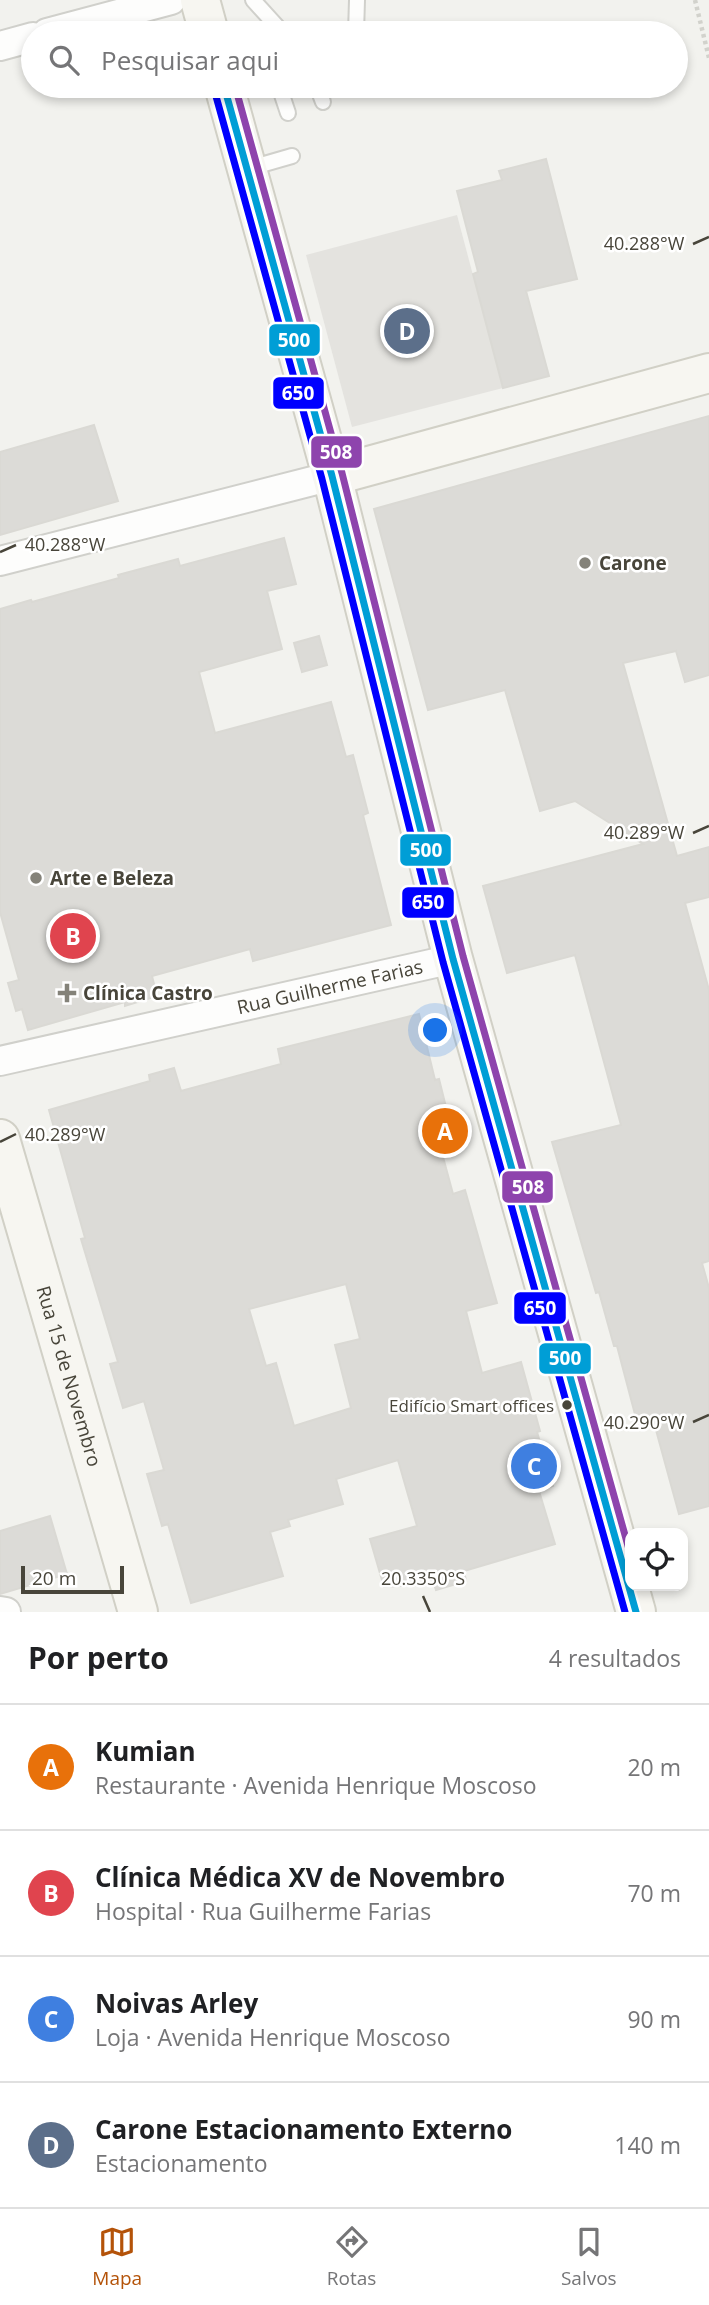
<!DOCTYPE html>
<html lang="pt">
<head>
<meta charset="utf-8">
<style>
  :root { --surface:#fff; --page:#f2f2f2; --text:#202124; --muted:#757577; --line:#e0e0e0; --accent:#b45309 }
  body { margin:0; font-family:"Open Sans",sans-serif; background:var(--page); color:var(--text) }
  .controls { position:absolute; right:21px; bottom:21px; display:grid; overflow:hidden; border-radius:14px; box-shadow:0 4px 10px #0003 }
  .controls button { width:63px; height:63px; display:grid; place-items:center; padding:0; border:0; border-bottom:2px solid var(--line); background:var(--surface); color:var(--text); font:35px sans-serif }
  .scale { position:absolute; left:21px; bottom:18px; width:103px; box-sizing:border-box; padding-left:7px; border:4px solid #48453a; border-top:0; font-size:19px; line-height:24px; white-space:nowrap; color:#48453a; -webkit-text-stroke:5px #fff; paint-order:stroke }
  .you { position:absolute; left:436px; top:1031px; width:24px; height:24px; margin:-18px; border:5px solid #fff; border-radius:50%; background:#1a73e8; box-shadow:0 0 0 10px #1a73e833 }
  .badge { display:grid; place-items:center; width:46px; height:46px; border-radius:50%; background:var(--accent); color:#fff; font-size:23px; font-weight:700 }
  .pin { position:absolute; translate:-50% -50%; border:4px solid #fff; box-shadow:0 2px 7px #0006 }
  .list { margin:0; padding:0; list-style:none }
  h2 { display:flex; justify-content:space-between; align-items:center; height:91px; margin:0; padding:0 28px; font-size:30px }
  h2 small { font-size:23px; font-weight:400; color:var(--muted) }
  .list li { display:grid; grid-template-columns:46px 1fr auto; gap:21px; align-items:center; box-sizing:border-box; height:126px; padding:0 28px; border-top:2px solid var(--line) }
  .list b { display:block; font-size:26px; white-space:nowrap }
  .list p { margin:0; font-size:23px; white-space:nowrap; color:var(--muted) }
  .list em { font-size:23px; font-style:normal; color:var(--muted) }
  .icon { flex:none; width:38px; height:38px; fill:none; stroke:currentColor; stroke-width:2; stroke-linecap:round; stroke-linejoin:round }
  .map { position:relative; flex:none; width:709px; height:1612px; overflow:hidden }
  .search { position:absolute; background:var(--surface); box-shadow:0 4px 10px #0003; left:21px; right:21px; top:21px; height:77px; display:flex; align-items:center; gap:18px; box-sizing:border-box; padding:0 24px; border-radius:38px; color:var(--muted); font-size:26px }
  .sheet { height:595px; background:var(--surface) }
  nav { display:flex; justify-content:space-around; align-items:center; box-sizing:border-box; height:98px; border-top:2px solid var(--line); background:var(--surface); font-size:19px; color:var(--muted) }
  nav a { display:grid; justify-items:center; gap:4px }
  nav .on { color:var(--accent) }
  .map>svg:first-child { display:block }
  .parking { fill:#e4e3df }
  .building { fill:#dcdbd7; stroke:#dad9d4; stroke-width:2; fill-rule:evenodd }
  .lines { fill:none; stroke-linecap:round; stroke-linejoin:round }
  .lane-casing { stroke:#d0d0cb; stroke-width:18 }
  .street-casing { stroke:#d0d0cb; stroke-width:32 }
  .secondary-casing { stroke:#d1d0c6; stroke-width:42 }
  .path { stroke:#d2d2cc; stroke-width:4.5; stroke-dasharray:3.5 3.5; stroke-linecap:butt }
  .lane { stroke:#fdfdfc; stroke-width:14 }
  .street { stroke:#fdfdfc; stroke-width:28 }
  .secondary { stroke:#f7f6f1; stroke-width:38 }
  .bus-1-casing { stroke:#fff; stroke-width:12 }
  .bus-2-casing { stroke:#fff; stroke-width:12 }
  .bus-3-casing { stroke:#fff; stroke-width:12 }
  .bus-1 { stroke:#009ed6; stroke-width:7 }
  .bus-2 { stroke:#00f; stroke-width:7 }
  .bus-3 { stroke:#8e44ad; stroke-width:7 }
  .ticks { fill:none; stroke:#48453a; stroke-width:2.5 }
  .poi-dot { fill:#848279; stroke:#fff; stroke-width:2.5 }
  .bus-dot { fill:#48453a; stroke:#fff; stroke-width:2.5 }
  .labels { text-anchor:middle; dominant-baseline:central; stroke-width:5; stroke-linejoin:round; paint-order:stroke }
  .bus-label { font-size:17px; fill:#48453a; stroke:#fff; text-anchor:end }
  .poi-label { font-size:19px; font-weight:bold; fill:#48453a; stroke:#fff; text-anchor:start }
  .street-label { font-size:19px; fill:#48453a; stroke:#fff }
  .ticks-label { font-size:18px; text-anchor:middle; fill:#48453a; stroke:#fff; stroke-width:5; stroke-linejoin:round; paint-order:stroke }
  .line-badge { stroke:#fff; stroke-width:2.5 }
  .badge-label { font-size:19px; text-anchor:middle; font-weight:bold; fill:#fff }
</style>
</head>
<body>
<div class="map">
<svg width="709" height="1612" viewBox="0 0 709 1612">
  <rect width="100%" height="100%" fill="#f2f2ee"/>
  <polygon class="parking" points="457,215 503,388 352,427 306,255"/>
  <g class="building">
    <polygon points="546,159 577,279 526,291 549,376 503,388 473,274 478,272 457,191 502,180 499,171"/>
    <polygon points="709,416 709,675 685,682 676,651 623,663 677,856 709,847 709,897 685,903 709,990 709,1261 702,1263 709,1288 709,1506 679,1514 656,1430 636,1418 617,1346 614,1346 599,1292 596,1293 552,1142 621,1125 575,955 507,973 483,886 643,844 575,801 540,811 505,690 428,710 374,509"/>
    <polygon points="94,425 118,501 0,535 0,452"/>
    <polygon points="284,538 296,584 267,591 282,649 199,672 215,733 331,702 346,757 353,755 368,813 363,815 391,925 253,961 250,949 152,976 157,996 125,1006 125,1002 28,1030 22,1009 16,1011 8,983 19,980 0,912 0,609 31,600 32,602 119,578 118,575 178,559 180,566"/>
    <polygon points="319,636 327,665 302,672 294,643"/>
    <path d="M419,1014L435,1080L439,1079L451,1127L436,1131L453,1194L465,1190L497,1303L466,1311L482,1373L521,1362L540,1431L537,1432L553,1486L539,1491L555,1544L464,1571L466,1581L436,1590L434,1584L384,1587L370,1539L417,1526L398,1460L336,1479L343,1504L288,1520L290,1526L270,1532L283,1576L191,1603L168,1524L162,1526L147,1474L164,1470L144,1401L123,1408L110,1364L118,1362L81,1239L85,1238L49,1110L150,1081L149,1075L174,1068L181,1091L281,1064L278,1049ZM346,1284L360,1339L335,1345L351,1408L294,1426L276,1363L266,1366L249,1309Z"/>
    <polygon points="50,1516 67,1574 0,1594 0,1531"/>
  </g>
  <g class="lines">
    <defs>
      <g id="lane">
        <polyline points="253,0 283,33"/>
        <polyline points="356,33 357,0"/>
        <polyline points="279,86 288,113"/>
        <polyline points="317,86 323,102"/>
        <polyline points="247,169 292,156"/>
      </g>
      <g id="street">
        <polyline points="47,33 171,0"/>
        <polyline points="0,46 33,37"/>
        <polyline points="0,561 332,476"/>
        <path id="s1" d="M0,1061L453,959"/>
        <polyline points="0,1611 6,1612"/>
      </g>
      <g id="secondary">
        <polyline points="200,0 209,33"/>
        <polyline points="224,86 332,476 453,959 636,1612"/>
        <polyline points="332,476 709,373"/>
        <path id="s2" d="M0,1139L138,1612"/>
      </g>
    </defs>
    <use href="#lane" class="lane-casing"/>
    <use href="#street" class="street-casing"/>
    <use href="#secondary" class="secondary-casing"/>
    <polyline class="path" points="695,0 709,58"/>
    <use href="#lane" class="lane"/>
    <use href="#street" class="street"/>
    <use href="#secondary" class="secondary"/>
    <defs>
      <polyline id="bus-1" points="224,86 332,476 453,959 636,1612"/>
      <polyline id="bus-2" points="214,89 322,479 443,962 625,1612"/>
      <polyline id="bus-3" points="235,86 342,473 463,956 630,1553"/>
    </defs>
    <use href="#bus-1" class="bus-1-casing"/>
    <use href="#bus-2" class="bus-2-casing"/>
    <use href="#bus-3" class="bus-3-casing"/>
    <use href="#bus-1" class="bus-1"/>
    <use href="#bus-2" class="bus-2"/>
    <use href="#bus-3" class="bus-3"/>
  </g>
  <path class="ticks" d="M693,244L709,237M0,552L16,545M693,833L709,826M0,1142L16,1134M693,1422L709,1415M423,1596L430,1612"/>
  <g class="poi-dot">
    <circle cx="585" cy="563" r="7"/>
    <circle cx="36" cy="878" r="7"/>
    <path d="M63.5 982.5h7v7h7v7h-7v7h-7v-7h-7v-7h7z"/>
  </g>
  <circle class="bus-dot" cx="567" cy="1405" r="6"/>
  <g class="labels">
    <g class="bus-label">
      <text x="554" y="1405">Edifício Smart offices</text>
    </g>
    <g class="poi-label">
      <text x="599" y="563">Carone</text>
      <text x="50" y="878">Arte e Beleza</text>
      <text x="83" y="993">Clínica Castro</text>
    </g>
    <g class="street-label">
      <text stroke="none"><textPath href="#s1" startOffset="338">Rua Guilherme Farias</textPath></text>
      <text stroke="none"><textPath href="#s2" startOffset="247">Rua 15 de Novembro</textPath></text>
    </g>
  </g>
  <g class="ticks-label">
    <text x="644" y="250">40.288°W</text>
    <text x="65" y="551">40.288°W</text>
    <text x="644" y="839">40.289°W</text>
    <text x="65" y="1141">40.289°W</text>
    <text x="644" y="1429">40.290°W</text>
    <text x="423" y="1585">20.3350°S</text>
  </g>
  <g class="line-badge">
    <rect x="268" y="323" width="53" height="34" rx="7" fill="#009ed6"/>
    <rect x="272" y="376" width="53" height="34" rx="7" fill="#00f"/>
    <rect x="310" y="435" width="53" height="34" rx="7" fill="#8e44ad"/>
    <rect x="399" y="833" width="53" height="34" rx="7" fill="#009ed6"/>
    <rect x="401" y="886" width="54" height="33" rx="7" fill="#00f"/>
    <rect x="501" y="1170" width="53" height="34" rx="7" fill="#8e44ad"/>
    <rect x="513" y="1291" width="54" height="34" rx="7" fill="#00f"/>
    <rect x="538" y="1342" width="54" height="33" rx="7" fill="#009ed6"/>
  </g>
  <g class="badge-label">
    <text x="294" y="347">500</text>
    <text x="298" y="400">650</text>
    <text x="336" y="459">508</text>
    <text x="426" y="857">500</text>
    <text x="428" y="909">650</text>
    <text x="528" y="1194">508</text>
    <text x="540" y="1315">650</text>
    <text x="565" y="1365">500</text>
  </g>
</svg>
<div class="controls">
<button><svg class="icon" aria-label="locate" viewBox="0 0 24 24"><circle cx="12" cy="12" r="6"/><path d="M12 2v4M12 18v4M2 12h4M18 12h4"/></svg></button>
</div>
<div class="scale">20 m</div>
<div class="you"></div>
<div class="pin badge" style="left:445px;top:1131px;background:#e8710a">A</div>
<div class="pin badge" style="left:73px;top:936px;background:#e0444e">B</div>
<div class="pin badge" style="left:534px;top:1466px;background:#3f7fe0">C</div>
<div class="pin badge" style="left:407px;top:331px;background:#5c6f8a">D</div>
<div class="search"><svg class="icon" aria-label="search" viewBox="0 0 24 24"><circle cx="10" cy="10" r="6"/><path d="M15 15l6 6"/></svg>Pesquisar aqui</div>
</div>
<section class="sheet">
<h2>Por perto<small>4 resultados</small></h2>
<ul class="list">
<li><span class="badge" style="background:#e8710a">A</span><div><b>Kumian</b><p>Restaurante · Avenida Henrique Moscoso</p></div><em>20 m</em></li>
<li><span class="badge" style="background:#e0444e">B</span><div><b>Clínica Médica XV de Novembro</b><p>Hospital · Rua Guilherme Farias</p></div><em>70 m</em></li>
<li><span class="badge" style="background:#3f7fe0">C</span><div><b>Noivas Arley</b><p>Loja · Avenida Henrique Moscoso</p></div><em>90 m</em></li>
<li><span class="badge" style="background:#5c6f8a">D</span><div><b>Carone Estacionamento Externo</b><p>Estacionamento</p></div><em>140 m</em></li>
</ul>
</section>
<nav>
<a class="on"><svg class="icon" aria-label="map" viewBox="0 0 24 24"><path d="M3 6l6-2 6 2 6-2v14l-6 2-6-2-6 2zM9 4v14M15 6v14"/></svg>Mapa</a>
<a><svg class="icon" aria-label="directions" viewBox="0 0 24 24"><path d="M12 3l9 9-9 9-9-9zM9 14v-3h6M13 9l2 2-2 2"/></svg>Rotas</a>
<a><svg class="icon" aria-label="saved" viewBox="0 0 24 24"><path d="M7 4h10v16l-5-4-5 4z"/></svg>Salvos</a>
</nav>
</body>
</html>
